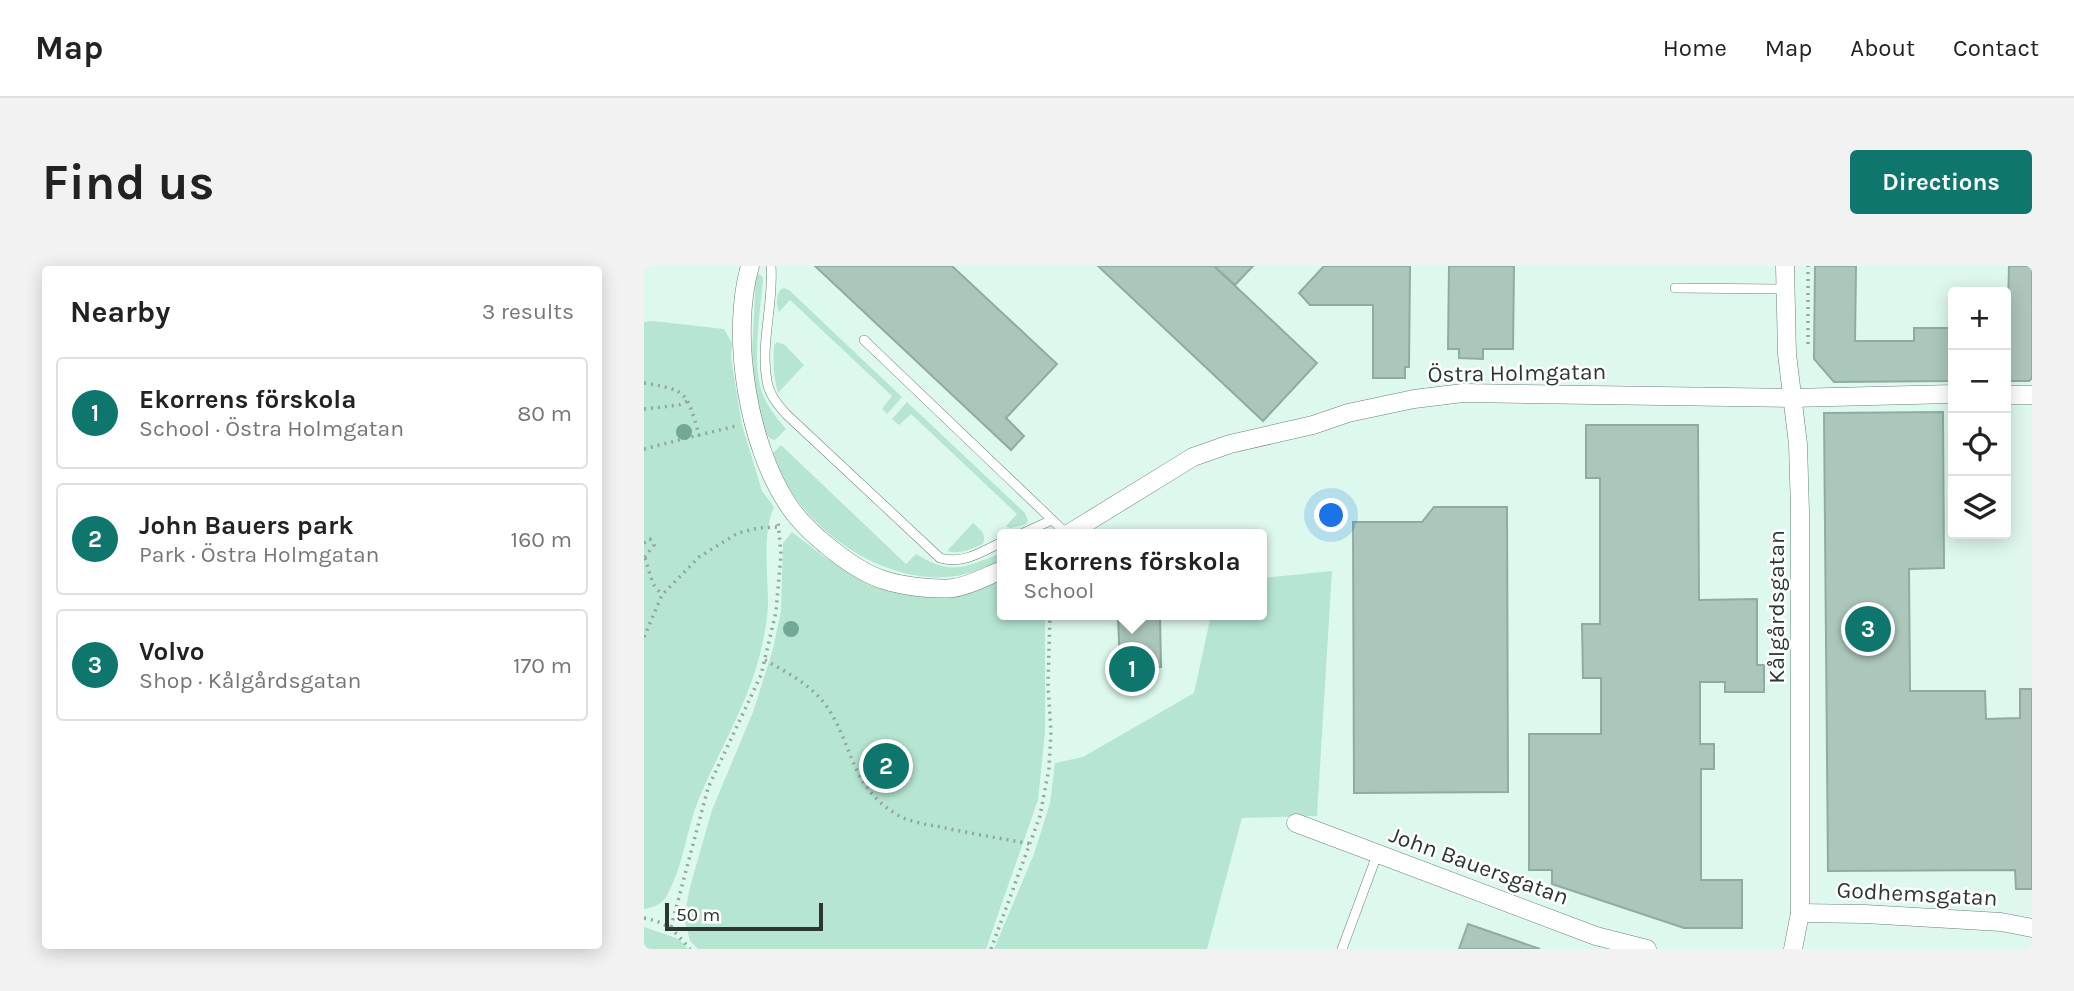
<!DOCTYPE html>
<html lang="en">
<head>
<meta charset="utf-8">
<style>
  :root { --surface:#fff; --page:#f2f2f2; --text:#222; --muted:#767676; --line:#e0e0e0; --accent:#0f766e }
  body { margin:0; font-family:Karla,sans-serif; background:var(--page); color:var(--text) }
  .controls { position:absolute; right:21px; top:21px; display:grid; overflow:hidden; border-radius:7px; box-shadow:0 4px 18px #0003 }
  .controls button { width:63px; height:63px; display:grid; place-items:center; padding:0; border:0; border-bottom:2px solid var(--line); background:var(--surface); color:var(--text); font:35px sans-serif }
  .scale { position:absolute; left:21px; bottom:18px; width:158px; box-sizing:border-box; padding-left:7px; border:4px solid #2c3733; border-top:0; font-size:19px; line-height:24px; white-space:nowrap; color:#2c3733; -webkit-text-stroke:5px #fff; paint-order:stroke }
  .you { position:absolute; left:688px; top:250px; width:24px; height:24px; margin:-18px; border:5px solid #fff; border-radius:50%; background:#1a73e8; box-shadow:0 0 0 10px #1a73e833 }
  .badge { display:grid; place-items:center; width:46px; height:46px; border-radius:50%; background:var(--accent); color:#fff; font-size:23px; font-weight:700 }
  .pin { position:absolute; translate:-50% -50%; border:4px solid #fff; box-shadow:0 2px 7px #0006 }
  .popup { position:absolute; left:353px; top:263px; width:270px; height:91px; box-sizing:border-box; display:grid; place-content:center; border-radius:7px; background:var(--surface); filter:drop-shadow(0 2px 5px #0005); font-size:23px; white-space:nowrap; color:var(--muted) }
  .popup b { font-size:26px; color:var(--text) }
  .popup::after { content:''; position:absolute; left:50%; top:100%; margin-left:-14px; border:14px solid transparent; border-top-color:var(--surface) }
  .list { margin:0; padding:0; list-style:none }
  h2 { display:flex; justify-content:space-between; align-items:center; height:91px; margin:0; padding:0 28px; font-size:30px }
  h2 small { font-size:23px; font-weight:400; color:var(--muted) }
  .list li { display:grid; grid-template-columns:46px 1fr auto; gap:21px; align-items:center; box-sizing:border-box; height:112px; margin:0 14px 14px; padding:0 14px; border:2px solid var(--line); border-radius:7px }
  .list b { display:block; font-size:26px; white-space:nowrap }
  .list p { margin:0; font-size:23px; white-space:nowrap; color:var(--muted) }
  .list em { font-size:23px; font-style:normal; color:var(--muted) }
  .icon { flex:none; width:38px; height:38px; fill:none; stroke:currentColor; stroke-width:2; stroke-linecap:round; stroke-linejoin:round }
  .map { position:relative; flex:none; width:1388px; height:683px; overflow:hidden; border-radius:7px }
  header { display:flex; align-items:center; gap:42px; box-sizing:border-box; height:98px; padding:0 35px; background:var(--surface); border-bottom:2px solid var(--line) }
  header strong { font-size:33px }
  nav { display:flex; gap:38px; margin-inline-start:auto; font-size:24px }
  .intro { display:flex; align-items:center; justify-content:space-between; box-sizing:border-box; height:168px; padding:0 42px }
  h1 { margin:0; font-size:49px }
  .button { padding:18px 32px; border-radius:7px; background:var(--accent); color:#fff; font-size:24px; font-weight:700 }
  main { display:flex; gap:42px; padding:0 42px }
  aside { flex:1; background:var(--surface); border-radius:7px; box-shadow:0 4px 18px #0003 }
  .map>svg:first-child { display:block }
  .green { fill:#b6e6d2 }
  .building { fill:#abc7bb; stroke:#90aba0; stroke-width:2 }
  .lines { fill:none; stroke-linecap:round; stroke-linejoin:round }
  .lane-casing { stroke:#688277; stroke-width:10 }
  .street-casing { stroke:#688277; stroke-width:19 }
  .path { stroke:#91a69e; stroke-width:3.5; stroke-dasharray:2 5; stroke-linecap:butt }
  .lane { stroke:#fff; stroke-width:9 }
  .street { stroke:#fff; stroke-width:18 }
  .tree { fill:#73a896 }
  .labels { text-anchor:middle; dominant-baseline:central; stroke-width:5; stroke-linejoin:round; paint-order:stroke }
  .street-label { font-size:23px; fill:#2c3733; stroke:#fff }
</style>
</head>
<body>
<header>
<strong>Map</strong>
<nav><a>Home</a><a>Map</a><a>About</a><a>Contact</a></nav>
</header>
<div class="intro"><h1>Find us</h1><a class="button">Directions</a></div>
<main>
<aside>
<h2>Nearby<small>3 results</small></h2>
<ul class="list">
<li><span class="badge">1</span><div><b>Ekorrens förskola</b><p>School · Östra Holmgatan</p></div><em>80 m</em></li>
<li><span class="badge">2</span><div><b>John Bauers park</b><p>Park · Östra Holmgatan</p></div><em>160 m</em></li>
<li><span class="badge">3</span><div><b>Volvo</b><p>Shop · Kålgårdsgatan</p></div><em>170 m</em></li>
</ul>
</aside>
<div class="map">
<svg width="1388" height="683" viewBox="0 0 1388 683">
  <rect width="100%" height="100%" fill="#ddf9ed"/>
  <g class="green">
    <path d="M114,8L117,9L119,12C117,44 106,102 120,131C125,143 134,153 142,163L131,174L127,173L122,168L110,126L108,86L112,10Z"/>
    <path d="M140,22L145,24L258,131L243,148L238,143L248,130L146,34L135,46C132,38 132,32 136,24Z"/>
    <path d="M9,55L80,63L88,77L87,92L98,159L118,225L130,241C118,268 124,306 124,336C124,352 120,372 116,388C103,440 74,486 54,535C42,566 39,602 22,631C17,639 9,641 0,643V56Z"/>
    <path d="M133,76L141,79L160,99L134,127C129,110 129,95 130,79Z"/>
    <polygon points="263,136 381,247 384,254 382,258 366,262 362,260 373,248 267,148 255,159 248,153"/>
    <path d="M137,179L262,298L272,288C309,311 322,300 358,287V294C344,300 328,307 313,310C238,322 150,258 129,187Z"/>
    <path d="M329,257C336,263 343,268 339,278C328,283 314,289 303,285Z"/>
    <polygon points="148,266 179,290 225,319 272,330 316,330 358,313 358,349 401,349 401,466 394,534 342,683 54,683 46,675 40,652 46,621 68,544 109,446 129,383 137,345 139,277"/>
    <polygon points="688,305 673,550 598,552 563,683 350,683 390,588 406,537 411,497 439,491 550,427 567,349 618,349 618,312"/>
    <polygon points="0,661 35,673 44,683 0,683"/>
  </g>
  <g class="building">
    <polygon points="171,0 308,0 413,98 362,152 380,170 367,184"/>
    <polygon points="454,0 570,0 673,97 619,155"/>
    <polygon points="570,0 609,0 591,19"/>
    <polygon points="680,0 766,0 765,101 761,101 761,112 729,112 729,39 666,39 655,27"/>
    <polygon points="805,0 870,0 869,83 839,83 839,93 815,92 815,83 804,83"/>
    <polygon points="1171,0 1212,0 1211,75 1270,75 1270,62 1305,62 1305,74 1309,74 1309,115 1190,116 1170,93"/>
    <polygon points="1365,0 1388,0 1388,112 1385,115 1362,115"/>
    <polygon points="1299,146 1300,302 1265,303 1266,425 1341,425 1342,453 1376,452 1376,423 1388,423 1388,623 1372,623 1371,604 1184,605 1180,147"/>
    <polygon points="942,159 1054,159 1055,334 1113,333 1113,399 1120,399 1120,426 1081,426 1081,416 1056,416 1056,478 1070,478 1070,503 1057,503 1057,614 1098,614 1098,662 1040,662 908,618 908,604 885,604 885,468 957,468 957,412 939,412 938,358 956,358 956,212 942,212"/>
    <polygon points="790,241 863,241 864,526 710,527 709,256 778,256"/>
    <polygon points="474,349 516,349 517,401 476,403"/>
    <polygon points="824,658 896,683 815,683"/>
  </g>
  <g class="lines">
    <defs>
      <g id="lane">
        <path d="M127,0C130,37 116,78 123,115C125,128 133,138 142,148L296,292C319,299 339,285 358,276"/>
        <polyline points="1031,22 1141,23"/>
        <polyline points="220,74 423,268"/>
        <polyline points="377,268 408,254"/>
        <polyline points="698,683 733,589"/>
      </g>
      <g id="street">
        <path d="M106,0C86,69 104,180 145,240C162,266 210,305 240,314C258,320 289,324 309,322C325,320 343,310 358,304"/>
        <polyline points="1141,0 1143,88 1154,178 1156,245 1156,647 1149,683"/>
        <polyline points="1362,129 1388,129"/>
        <polyline points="424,268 549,191 586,178 669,159 704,147 770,133 819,127 1147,132 1309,128"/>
        <polyline points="652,557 952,670 1003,683"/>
        <polyline points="1156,647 1221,648 1357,656 1388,662"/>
      </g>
    </defs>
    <use href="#lane" class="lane-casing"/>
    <use href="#street" class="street-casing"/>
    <g class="path">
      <polyline points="1164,78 1164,0"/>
      <path d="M0,117C44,124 43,127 55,169L92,160"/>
      <polyline points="0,143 35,139 44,135"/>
      <polyline points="0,183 55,169"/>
      <polyline points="0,277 6,273 10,279 0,292"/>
      <polyline points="1,292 9,318 18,329"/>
      <polyline points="0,371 18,329 55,291 94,267 114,262 134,261"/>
      <path d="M121,394C142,406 166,418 181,438C210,478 204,518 252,548C263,555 279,558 292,560C323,567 355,572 387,578"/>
      <path d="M0,652C25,657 30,665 46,683"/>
      <polyline points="27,661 64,522 117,409 132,346 137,288 134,256"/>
      <polyline points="347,683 396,550 405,502 407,466 404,420 406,349"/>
    </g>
    <use href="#lane" class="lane"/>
    <use href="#street" class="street"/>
  </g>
  <g class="tree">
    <circle cx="40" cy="166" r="8"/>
    <circle cx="147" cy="363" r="8"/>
  </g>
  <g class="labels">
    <g class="street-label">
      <text transform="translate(873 107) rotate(-1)">Östra Holmgatan</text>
      <text transform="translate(1132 341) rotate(-90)">Kålgårdsgatan</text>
      <text transform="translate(835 600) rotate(20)">John Bauersgatan</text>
      <text transform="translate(1273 628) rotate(3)">Godhemsgatan</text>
    </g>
  </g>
</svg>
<div class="controls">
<button>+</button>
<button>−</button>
<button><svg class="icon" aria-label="locate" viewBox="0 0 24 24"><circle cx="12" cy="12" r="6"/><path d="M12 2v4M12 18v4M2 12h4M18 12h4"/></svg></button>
<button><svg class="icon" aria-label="layers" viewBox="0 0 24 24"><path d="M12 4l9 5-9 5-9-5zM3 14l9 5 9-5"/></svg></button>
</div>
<div class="scale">50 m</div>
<div class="you"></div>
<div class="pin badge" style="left:488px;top:403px">1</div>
<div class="popup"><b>Ekorrens förskola</b>School</div>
<div class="pin badge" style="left:242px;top:500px">2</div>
<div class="pin badge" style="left:1224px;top:363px">3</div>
</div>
</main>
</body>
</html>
